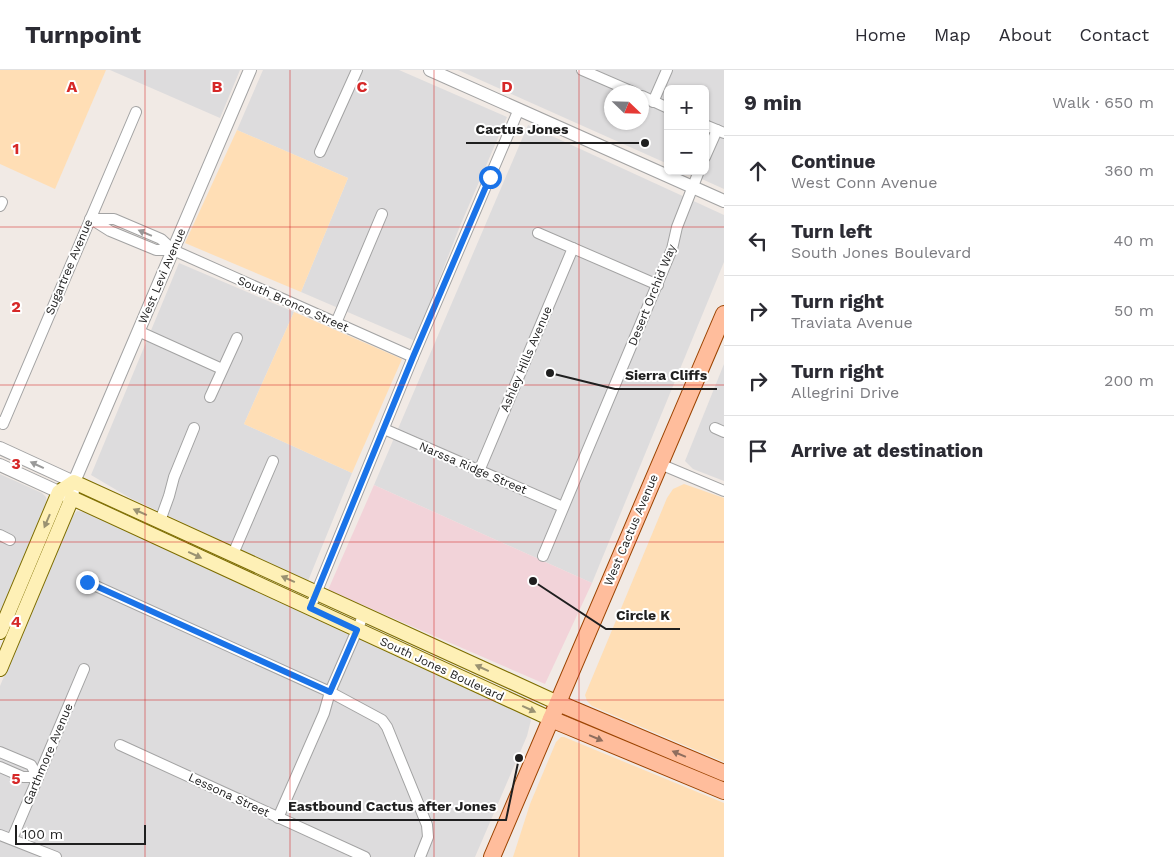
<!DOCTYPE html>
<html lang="en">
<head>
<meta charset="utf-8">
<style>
  :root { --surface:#fff; --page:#f7f7f7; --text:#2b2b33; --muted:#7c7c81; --line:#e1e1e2 }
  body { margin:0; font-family:"Work Sans",sans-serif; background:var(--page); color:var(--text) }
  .controls { position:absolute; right:15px; top:15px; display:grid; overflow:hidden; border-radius:8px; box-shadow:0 1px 4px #0004 }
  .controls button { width:45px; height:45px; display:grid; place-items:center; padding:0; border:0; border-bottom:1px solid var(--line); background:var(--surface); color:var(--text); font:25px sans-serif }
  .compass { position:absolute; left:604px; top:15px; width:45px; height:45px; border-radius:50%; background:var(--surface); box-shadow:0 1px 4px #0004; rotate:113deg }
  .scale { position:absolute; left:15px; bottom:12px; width:131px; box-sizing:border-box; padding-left:5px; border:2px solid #1f1f1f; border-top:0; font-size:14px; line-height:18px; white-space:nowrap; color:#1f1f1f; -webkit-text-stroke:4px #fff; paint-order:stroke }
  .stop { position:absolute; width:15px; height:15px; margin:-11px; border:4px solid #1a73e8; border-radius:50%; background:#fff }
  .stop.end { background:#1a73e8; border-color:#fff; box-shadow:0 1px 5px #0008 }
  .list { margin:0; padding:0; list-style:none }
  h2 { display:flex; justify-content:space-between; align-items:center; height:65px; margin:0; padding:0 20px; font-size:21px }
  h2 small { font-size:16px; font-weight:400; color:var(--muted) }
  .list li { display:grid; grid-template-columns:32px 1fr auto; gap:15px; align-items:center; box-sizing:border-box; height:70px; padding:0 20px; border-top:1px solid var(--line) }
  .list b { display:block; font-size:19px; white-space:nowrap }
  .list p { margin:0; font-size:16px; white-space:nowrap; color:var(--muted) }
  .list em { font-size:16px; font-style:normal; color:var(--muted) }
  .icon { flex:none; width:28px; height:28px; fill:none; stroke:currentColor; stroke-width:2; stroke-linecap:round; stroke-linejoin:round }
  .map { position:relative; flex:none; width:724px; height:787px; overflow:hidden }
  header { display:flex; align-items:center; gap:30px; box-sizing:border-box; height:70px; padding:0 25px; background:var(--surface); border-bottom:1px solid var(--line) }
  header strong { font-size:24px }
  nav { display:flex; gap:28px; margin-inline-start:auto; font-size:18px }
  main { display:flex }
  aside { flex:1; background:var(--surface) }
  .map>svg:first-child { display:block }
  .residential { fill:#dddcdd; fill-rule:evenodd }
  .commercial { fill:#f2d3d9 }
  .sand { fill:#ffdeb5 }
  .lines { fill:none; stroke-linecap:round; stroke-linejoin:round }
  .minor-casing { stroke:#a3a3a3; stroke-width:12 }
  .tertiary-casing { stroke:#a3a3a3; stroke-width:14 }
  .secondary-casing { stroke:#7d6d00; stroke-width:16 }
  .primary-casing { stroke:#9b4300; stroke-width:18 }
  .minor { stroke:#fff; stroke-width:10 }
  .tertiary { stroke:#fff; stroke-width:12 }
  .secondary { stroke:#fef0b6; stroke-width:14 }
  .primary { stroke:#ffbd9c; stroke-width:16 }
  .oneway { fill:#9a9a9a }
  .oneway2 { fill:#9a9272 }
  .oneway3 { fill:#8f6e5e }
  .route { stroke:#1a73e8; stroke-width:6 }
  .grid { fill:none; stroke:#d62828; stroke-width:1; stroke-opacity:0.55 }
  .labels { text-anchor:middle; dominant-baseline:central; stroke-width:4; stroke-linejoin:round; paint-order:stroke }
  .street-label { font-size:12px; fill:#1f1f1f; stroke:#fff }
  .grid-label { font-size:16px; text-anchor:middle; font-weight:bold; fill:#d62828; stroke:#fff; stroke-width:4; stroke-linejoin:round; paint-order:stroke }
  .leader { fill:none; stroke:#1f1f1f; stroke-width:2 }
  .callout-dot { fill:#1f1f1f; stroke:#fff; stroke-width:2 }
  .callout-label { font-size:14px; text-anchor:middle; font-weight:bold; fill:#1f1f1f; stroke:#fff; stroke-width:4; stroke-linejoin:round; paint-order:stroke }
</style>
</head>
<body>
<header>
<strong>Turnpoint</strong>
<nav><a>Home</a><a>Map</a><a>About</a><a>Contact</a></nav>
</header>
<main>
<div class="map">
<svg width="724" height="787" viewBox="0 0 724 787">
  <rect width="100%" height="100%" fill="#f1eae5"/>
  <g class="residential">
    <polygon points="110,0 240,0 220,48"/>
    <polygon points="263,0 399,0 507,47 460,156 415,271 301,222 348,108 237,60"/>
    <path d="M458,0H724V119L684,101H705V19H668V94ZM612,22H642V52H612Z"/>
    <polygon points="528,55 724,145 724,192 592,513 374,415"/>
    <polygon points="179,193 294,242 244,354 352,403 308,511 130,428 91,405"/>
    <polygon points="724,294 724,411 693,399 685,391"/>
    <polygon points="0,404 42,423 46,427 47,435 0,545"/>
    <polygon points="77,441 85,442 522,641 528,646 531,650 527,666 475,787 0,787 0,616 64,462 73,446"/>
  </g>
  <polygon class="commercial" points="374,415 592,513 545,614 328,520"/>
  <g class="sand">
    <polygon points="0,0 106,0 55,119 0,94"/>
    <polygon points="237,60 348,108 301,222 185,173"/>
    <polygon points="294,242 402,289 352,403 244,354"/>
    <polygon points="684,414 724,428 724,692 592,636 587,631 585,625 667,428 673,419"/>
    <polygon points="561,667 564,667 724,733 724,787 513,787 530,734 556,672"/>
  </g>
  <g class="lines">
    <defs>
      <g id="minor">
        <polyline points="582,0 633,22"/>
        <polyline points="642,26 668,38"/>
        <polyline points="653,32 667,0"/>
        <polyline points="705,55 724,63"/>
        <polyline points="320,82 357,0"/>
        <polyline points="705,87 717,60"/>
        <polyline points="0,136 2,132"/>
        <polyline points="90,149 114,149 161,169 173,180 413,287"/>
        <polyline points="91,149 110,161 156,180 173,180"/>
        <polyline points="538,163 658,215"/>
        <polyline points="336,253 382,144"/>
        <polyline points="138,261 222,299"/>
        <polyline points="210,327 237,268"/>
        <polyline points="0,352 3,354 136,42"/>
        <polyline points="715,358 724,362"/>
        <polyline points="384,359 563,437"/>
        <polyline points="660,394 724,421"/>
        <polyline points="479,401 573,178"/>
        <polyline points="160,451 169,426 174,407 194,358"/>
        <polyline points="0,465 10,470"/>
        <polyline points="233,484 273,391"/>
        <polyline points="543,486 672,179 677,157 699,101"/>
        <polyline points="87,512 330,622 382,650 387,657 427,755 428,767 420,787"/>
        <polyline points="310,538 413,287 519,39"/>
        <polyline points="120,675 365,787"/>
        <polyline points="0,682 31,695 38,707"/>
        <polyline points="0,697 23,707 38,707"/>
        <polyline points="278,748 324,643 330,622 364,544"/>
        <polyline points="0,765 56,787"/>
        <polyline points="12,769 84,599"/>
      </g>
      <g id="tertiary">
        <polyline points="430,0 724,131"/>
        <polyline points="0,378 74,412"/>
        <polyline points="0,395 72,428 74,412 250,0"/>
      </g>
      <g id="secondary">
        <polyline points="0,562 59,422 74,412 558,633"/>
        <polyline points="0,599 72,428 551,649"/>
      </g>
      <g id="primary">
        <polyline points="558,633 724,703"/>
        <polyline points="551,649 724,721"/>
        <polyline points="492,787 724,244"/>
      </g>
    </defs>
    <use href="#minor" class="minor-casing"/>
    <use href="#tertiary" class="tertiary-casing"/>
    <use href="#secondary" class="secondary-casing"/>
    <use href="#primary" class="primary-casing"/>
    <use href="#minor" class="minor"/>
    <use href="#tertiary" class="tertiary"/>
    <use href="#secondary" class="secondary"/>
    <use href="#primary" class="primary"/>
  </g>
  <defs><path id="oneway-solid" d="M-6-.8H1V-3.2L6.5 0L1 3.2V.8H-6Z" transform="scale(1.25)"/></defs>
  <g class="oneway">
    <use href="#oneway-solid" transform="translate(145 163) rotate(-157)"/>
    <use href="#oneway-solid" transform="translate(37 395) rotate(-155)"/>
  </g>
  <g class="oneway2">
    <use href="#oneway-solid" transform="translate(140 442) rotate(-156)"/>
    <use href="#oneway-solid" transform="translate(47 451) rotate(113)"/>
    <use href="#oneway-solid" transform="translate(195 485) rotate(25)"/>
    <use href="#oneway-solid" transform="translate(288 509) rotate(-156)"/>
    <use href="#oneway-solid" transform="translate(482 598) rotate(-155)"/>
    <use href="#oneway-solid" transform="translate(529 639) rotate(25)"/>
  </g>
  <g class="oneway3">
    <use href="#oneway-solid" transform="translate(596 668) rotate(23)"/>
    <use href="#oneway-solid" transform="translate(679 684) rotate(-157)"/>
  </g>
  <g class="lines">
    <polyline class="route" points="87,512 330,622 357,560 310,538 413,287 490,107"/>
  </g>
  <path class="grid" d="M145,0V787M290,0V787M434,0V787M579,0V787M0,157H724M0,315H724M0,472H724M0,630H724"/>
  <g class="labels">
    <g class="street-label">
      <text transform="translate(69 197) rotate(-67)">Sugartree Avenue</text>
      <text transform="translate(162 206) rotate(-67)">West Levi Avenue</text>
      <text transform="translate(652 225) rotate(-68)">Desert Orchid Way</text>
      <text transform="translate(293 234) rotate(24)">South Bronco Street</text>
      <text transform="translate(526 289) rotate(-67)">Ashley Hills Avenue</text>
      <text transform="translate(473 398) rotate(23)">Narssa Ridge Street</text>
      <text transform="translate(631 460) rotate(-67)">West Cactus Avenue</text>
      <text transform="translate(442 599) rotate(25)">South Jones Boulevard</text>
      <text transform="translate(48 684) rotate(-67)">Garthmore Avenue</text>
      <text transform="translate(229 725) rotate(25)">Lessona Street</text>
    </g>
  </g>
  <g class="grid-label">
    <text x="72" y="22">A</text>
    <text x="217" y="22">B</text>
    <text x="362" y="22">C</text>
    <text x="507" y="22">D</text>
    <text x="16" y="84">1</text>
    <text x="16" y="242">2</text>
    <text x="16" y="399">3</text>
    <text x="16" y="557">4</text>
    <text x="16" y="714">5</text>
  </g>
  <path class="leader" d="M645 73L579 73H466M550 303L615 319H717M533 511L606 559H680M519 688L506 750H278"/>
  <g class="callout-dot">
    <circle cx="645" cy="73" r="5"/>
    <circle cx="550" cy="303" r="5"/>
    <circle cx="533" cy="511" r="5"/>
    <circle cx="519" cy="688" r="5"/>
  </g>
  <g class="callout-label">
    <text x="522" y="64">Cactus Jones</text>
    <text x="666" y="310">Sierra Cliffs</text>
    <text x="643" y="550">Circle K</text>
    <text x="392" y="741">Eastbound Cactus after Jones</text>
  </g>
</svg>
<div class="controls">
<button>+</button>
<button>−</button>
</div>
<svg class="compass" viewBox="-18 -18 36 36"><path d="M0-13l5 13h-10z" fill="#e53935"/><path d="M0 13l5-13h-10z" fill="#7c7c81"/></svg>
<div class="scale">100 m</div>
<div class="stop" style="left:490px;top:107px"></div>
<div class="stop end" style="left:87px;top:512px"></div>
</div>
<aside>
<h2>9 min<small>Walk · 650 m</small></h2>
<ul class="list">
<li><svg class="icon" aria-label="ahead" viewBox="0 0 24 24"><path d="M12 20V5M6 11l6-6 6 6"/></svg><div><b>Continue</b><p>West Conn Avenue</p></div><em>360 m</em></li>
<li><svg class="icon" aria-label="left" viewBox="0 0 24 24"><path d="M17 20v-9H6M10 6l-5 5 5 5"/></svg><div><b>Turn left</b><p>South Jones Boulevard</p></div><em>40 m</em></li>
<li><svg class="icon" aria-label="right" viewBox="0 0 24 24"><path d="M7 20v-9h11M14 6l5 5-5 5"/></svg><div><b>Turn right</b><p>Traviata Avenue</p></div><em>50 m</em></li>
<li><svg class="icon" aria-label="right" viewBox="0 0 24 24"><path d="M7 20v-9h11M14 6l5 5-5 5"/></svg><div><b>Turn right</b><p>Allegrini Drive</p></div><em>200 m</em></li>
<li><svg class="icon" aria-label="arrive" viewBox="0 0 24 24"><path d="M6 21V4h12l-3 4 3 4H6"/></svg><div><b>Arrive at destination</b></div></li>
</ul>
</aside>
</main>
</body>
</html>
